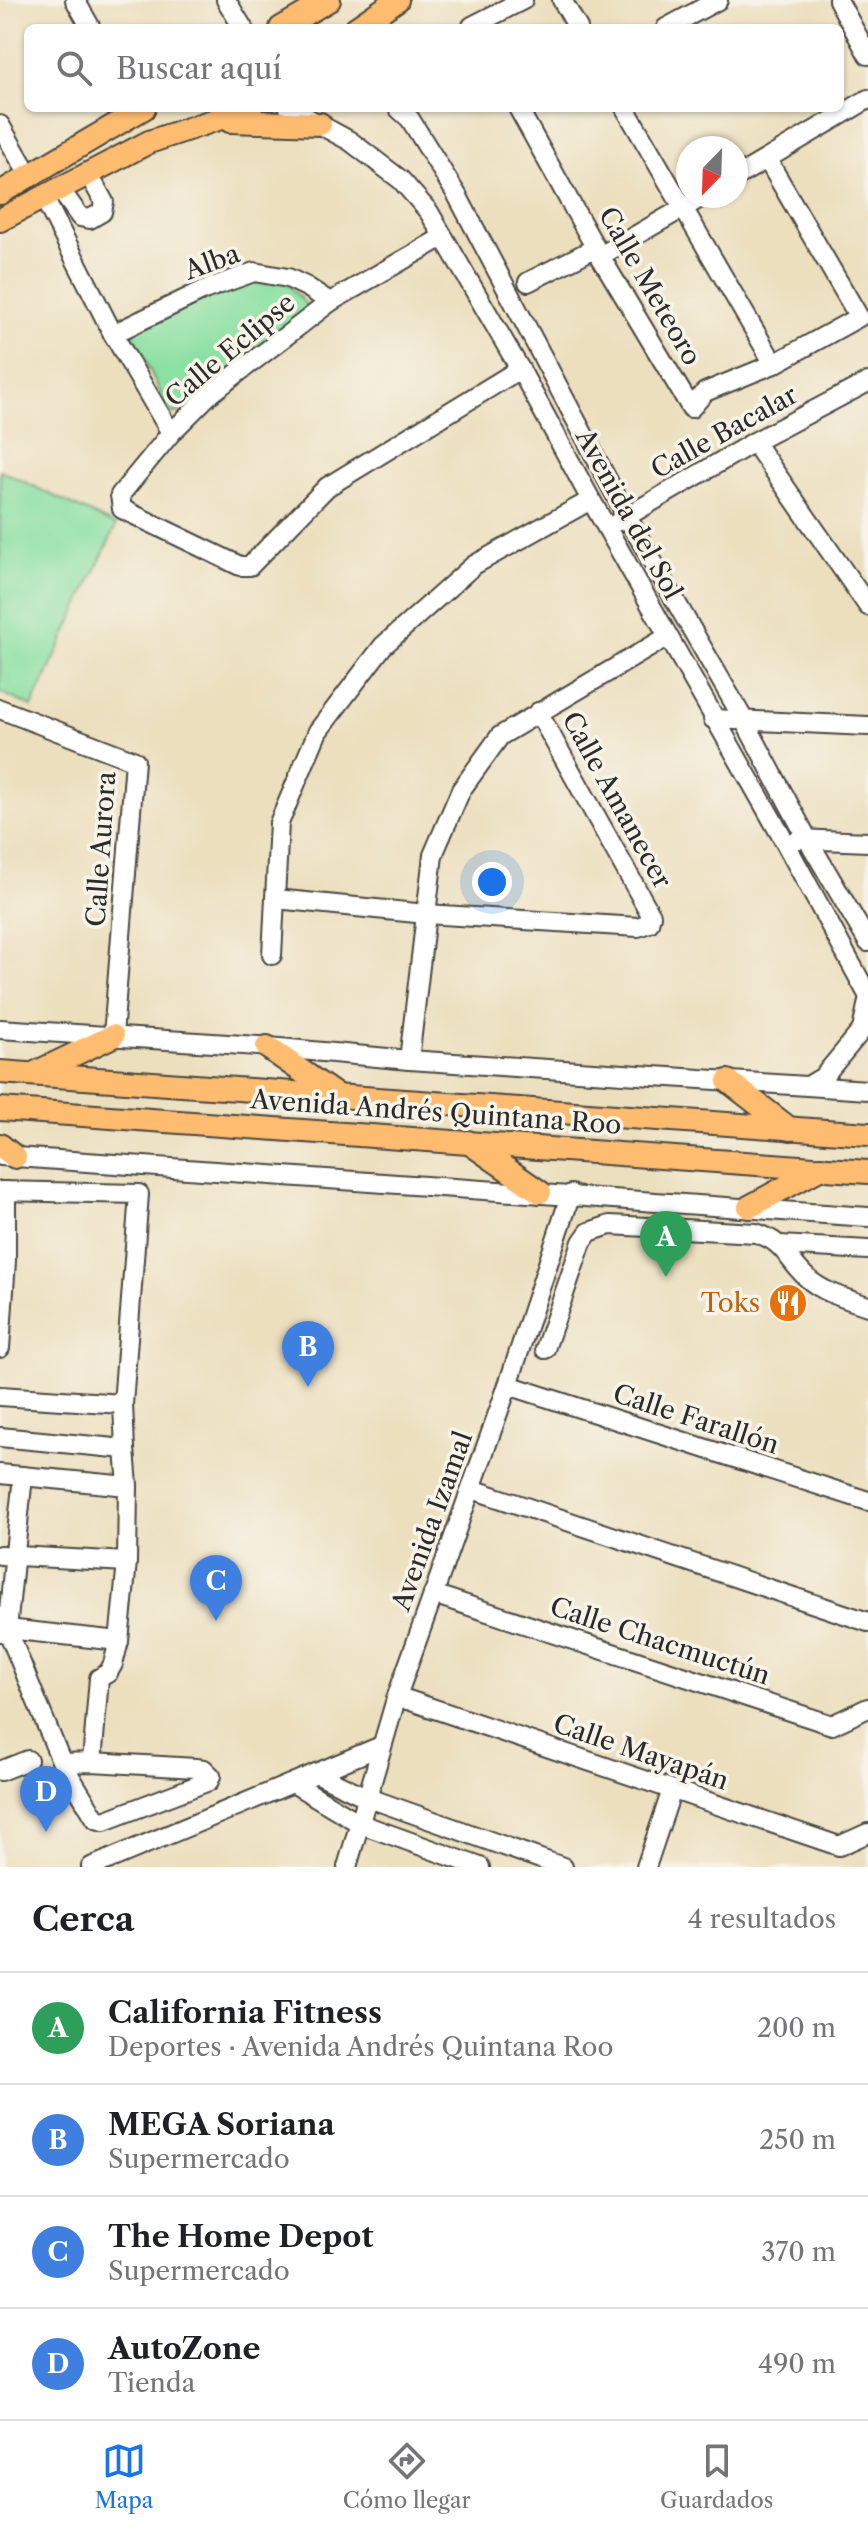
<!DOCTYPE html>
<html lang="es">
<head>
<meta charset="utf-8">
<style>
  :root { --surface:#fff; --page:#f2f2f2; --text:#202124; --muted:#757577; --line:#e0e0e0; --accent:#1a73e8 }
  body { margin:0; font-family:"Libre Caslon Text",serif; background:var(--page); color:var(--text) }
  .compass { position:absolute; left:676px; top:136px; width:72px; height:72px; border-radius:50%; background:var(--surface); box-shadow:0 2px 6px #0004; rotate:203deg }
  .you { position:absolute; left:492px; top:882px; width:28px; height:28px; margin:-20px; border:6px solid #fff; border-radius:50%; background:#1a73e8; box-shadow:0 0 0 12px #1a73e833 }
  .badge { display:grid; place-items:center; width:52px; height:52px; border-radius:50%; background:var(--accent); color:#fff; font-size:26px; font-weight:700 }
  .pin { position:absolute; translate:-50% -66px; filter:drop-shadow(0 2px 4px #0008) }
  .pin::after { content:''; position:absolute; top:42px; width:28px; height:24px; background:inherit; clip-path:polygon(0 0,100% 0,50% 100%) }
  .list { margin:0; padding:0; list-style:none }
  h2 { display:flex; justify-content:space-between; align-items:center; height:104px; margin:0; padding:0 32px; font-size:34px }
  h2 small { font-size:26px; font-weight:400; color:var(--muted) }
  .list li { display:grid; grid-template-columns:52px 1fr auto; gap:24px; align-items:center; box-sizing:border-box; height:112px; padding:0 32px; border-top:2px solid var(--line) }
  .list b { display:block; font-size:30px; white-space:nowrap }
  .list p { margin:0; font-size:26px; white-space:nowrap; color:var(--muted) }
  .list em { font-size:26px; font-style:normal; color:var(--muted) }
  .icon { flex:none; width:44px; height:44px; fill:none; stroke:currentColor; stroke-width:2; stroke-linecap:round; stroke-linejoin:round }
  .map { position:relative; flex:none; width:868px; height:1867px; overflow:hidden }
  .search { position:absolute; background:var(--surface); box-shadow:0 2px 6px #0004; left:24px; right:24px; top:24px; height:88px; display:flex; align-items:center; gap:20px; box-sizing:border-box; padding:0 28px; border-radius:12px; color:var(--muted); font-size:30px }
  .sheet { height:552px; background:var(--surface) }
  nav { display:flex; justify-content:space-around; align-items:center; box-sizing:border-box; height:112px; border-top:2px solid var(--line); background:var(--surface); font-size:22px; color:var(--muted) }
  nav a { display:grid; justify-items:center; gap:4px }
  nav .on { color:var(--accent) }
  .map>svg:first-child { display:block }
  .green { fill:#8be0a3; stroke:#5b8667; stroke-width:2 }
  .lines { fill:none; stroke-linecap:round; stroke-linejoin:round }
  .minor-casing { stroke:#484641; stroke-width:22 }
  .major-casing { stroke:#484641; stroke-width:26 }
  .minor { stroke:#fff; stroke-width:18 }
  .major { stroke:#febc70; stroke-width:22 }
  .labels { text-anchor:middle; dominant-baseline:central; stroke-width:7; stroke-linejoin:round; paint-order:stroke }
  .street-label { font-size:26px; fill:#2b2b2b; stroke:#f7f3e8 }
  .food-label { font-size:26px; fill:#c56008; stroke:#f7f3e8; text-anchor:end }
</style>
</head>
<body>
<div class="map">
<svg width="868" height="1867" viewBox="0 0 868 1867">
  <rect width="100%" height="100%" fill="#f7f3e8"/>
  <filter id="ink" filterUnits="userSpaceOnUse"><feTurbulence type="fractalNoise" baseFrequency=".0125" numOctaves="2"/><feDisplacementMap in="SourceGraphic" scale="16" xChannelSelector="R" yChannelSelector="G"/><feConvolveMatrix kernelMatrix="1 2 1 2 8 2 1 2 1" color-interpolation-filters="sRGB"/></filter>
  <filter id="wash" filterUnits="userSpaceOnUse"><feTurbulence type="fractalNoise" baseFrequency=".006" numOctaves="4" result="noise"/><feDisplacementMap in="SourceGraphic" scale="32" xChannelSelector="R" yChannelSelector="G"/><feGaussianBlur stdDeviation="1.8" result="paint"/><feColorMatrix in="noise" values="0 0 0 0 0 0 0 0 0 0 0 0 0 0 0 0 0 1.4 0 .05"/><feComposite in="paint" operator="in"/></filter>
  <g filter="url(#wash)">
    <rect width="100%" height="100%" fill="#ecdfbe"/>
    <g class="green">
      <polygon points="254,275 286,282 312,311 177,413 169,413 132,330"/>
      <polygon points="0,470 116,526 32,707 0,692"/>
    </g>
  </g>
  <g filter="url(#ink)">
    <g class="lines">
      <defs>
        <g id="minor">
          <polyline points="75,0 91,28"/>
          <polyline points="226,0 243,28"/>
          <polyline points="562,0 578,28"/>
          <polyline points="838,0 868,55"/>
          <polyline points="473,28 472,26 523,0"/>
          <polyline points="666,28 718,0"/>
          <polyline points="289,108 350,141 401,180 429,212 520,369 591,500 782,837 868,995"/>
          <polyline points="398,108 410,119 457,195 627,517 745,722 808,840 868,942"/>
          <polyline points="518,108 600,256 691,408 705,392 774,364 859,317 767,159"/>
          <polyline points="625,108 774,364"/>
          <polyline points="0,125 30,177"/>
          <polyline points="736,177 868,99"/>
          <polyline points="60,189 80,217 90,219 102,212 104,202 88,173"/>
          <polyline points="43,196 113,334 171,433"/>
          <polyline points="443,237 330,302 209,395 171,433 120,495 122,509 240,566 250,566 327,487 520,369"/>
          <polyline points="600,256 704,196"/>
          <polyline points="528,282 595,248"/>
          <polyline points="113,334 204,290 254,272 288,278 307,287 330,302"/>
          <polyline points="754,442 868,606"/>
          <polyline points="619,521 754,442 868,382"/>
          <polyline points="0,709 135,761 113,1036"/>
          <polyline points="713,719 868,726"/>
          <polyline points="799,839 868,842"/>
          <polyline points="276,899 426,914 638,927 649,923 651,915 538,712"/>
          <polyline points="272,955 279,823 318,731 383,646 474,565 591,500"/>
          <polyline points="0,1029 258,1046 409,1060 868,1090"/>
          <polyline points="409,1060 433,855 461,790 500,736 667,637"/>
          <polyline points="808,1086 823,1077 862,1030 868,1001"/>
          <polyline points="1,1156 868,1217"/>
          <polyline points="0,1191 139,1194 123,1404 125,1449 0,1437"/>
          <polyline points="780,1245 868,1250"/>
          <polyline points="0,1348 6,1261 6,1191"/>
          <path d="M545,1349L582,1242L589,1232L610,1225L756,1233C785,1242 786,1258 806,1277C823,1293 847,1299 868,1306"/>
          <polyline points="508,1385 868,1501"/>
          <polyline points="0,1396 123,1404"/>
          <polyline points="125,1449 128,1486"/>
          <polyline points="0,1474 128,1486 127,1562 119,1641 113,1664 108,1673 99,1678 92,1762"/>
          <polyline points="23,1476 7,1629 62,1763 96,1819 104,1821 209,1781 211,1776 204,1769 196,1768 92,1762 62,1763"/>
          <polyline points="472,1489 868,1622"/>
          <polyline points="0,1555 127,1562"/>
          <polyline points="433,1594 832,1725 868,1708"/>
          <polyline points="0,1632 7,1629 119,1641"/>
          <polyline points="396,1699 408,1700 839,1846 868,1833"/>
          <polyline points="0,1771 28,1760"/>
          <polyline points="316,1773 366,1797 563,1867"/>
          <polyline points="293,1783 361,1824 480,1867"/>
          <polyline points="91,1867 381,1746"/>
          <polyline points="347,1867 396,1699 508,1385 571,1194"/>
          <polyline points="646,1867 672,1790"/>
        </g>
        <g id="major">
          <polyline points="281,28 329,0"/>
          <polyline points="356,28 397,0"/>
          <polyline points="230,121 320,124"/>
          <polyline points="0,193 144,108"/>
          <polyline points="0,220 149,142 251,108"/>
          <polyline points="267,1047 337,1096"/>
          <polyline points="0,1072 868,1134"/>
          <polyline points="35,1073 113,1036"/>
          <polyline points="728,1081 790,1129"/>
          <polyline points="0,1109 868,1172"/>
          <polyline points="468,1142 540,1192"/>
          <polyline points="0,1145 15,1157"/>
          <polyline points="749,1207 821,1168"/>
        </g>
      </defs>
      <use href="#minor" class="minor-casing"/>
      <use href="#major" class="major-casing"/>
      <use href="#minor" class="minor"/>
      <use href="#major" class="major"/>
    </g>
  </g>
  <defs>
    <symbol id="restaurant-disc" viewBox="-11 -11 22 22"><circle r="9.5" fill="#e8710a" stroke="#f7f3e8"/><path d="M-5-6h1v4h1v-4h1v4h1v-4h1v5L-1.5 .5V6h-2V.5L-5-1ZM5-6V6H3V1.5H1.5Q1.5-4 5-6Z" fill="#fff"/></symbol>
  </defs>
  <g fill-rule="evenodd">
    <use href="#restaurant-disc" x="766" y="1281" width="44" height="44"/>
  </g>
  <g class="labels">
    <g class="street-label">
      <text transform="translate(212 262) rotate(-20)">Alba</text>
      <text transform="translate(650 286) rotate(60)">Calle Meteoro</text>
      <text transform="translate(230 350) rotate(-40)">Calle Eclipse</text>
      <text transform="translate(724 432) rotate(-29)">Calle Bacalar</text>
      <text transform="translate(629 514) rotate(61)">Avenida del Sol</text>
      <text transform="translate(617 800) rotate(61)">Calle Amanecer</text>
      <text transform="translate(101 849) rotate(-86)">Calle Aurora</text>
      <text transform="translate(436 1112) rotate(4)">Avenida Andrés Quintana Roo</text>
      <text transform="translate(696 1419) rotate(18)">Calle Farallón</text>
      <text transform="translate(432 1521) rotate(-70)">Avenida Izamal</text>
      <text transform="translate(660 1641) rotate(18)">Calle Chacmuctún</text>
      <text transform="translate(641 1752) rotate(19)">Calle Mayapán</text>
    </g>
    <g class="food-label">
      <text x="760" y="1303">Toks</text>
    </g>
  </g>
</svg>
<svg class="compass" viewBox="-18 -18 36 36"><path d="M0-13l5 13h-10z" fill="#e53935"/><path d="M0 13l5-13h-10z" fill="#757577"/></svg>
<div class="you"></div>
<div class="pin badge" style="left:666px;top:1277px;background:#2e9e5b">A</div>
<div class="pin badge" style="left:308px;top:1387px;background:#3f7fe0">B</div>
<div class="pin badge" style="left:216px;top:1621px;background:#3f7fe0">C</div>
<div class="pin badge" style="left:46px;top:1832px;background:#3f7fe0">D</div>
<div class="search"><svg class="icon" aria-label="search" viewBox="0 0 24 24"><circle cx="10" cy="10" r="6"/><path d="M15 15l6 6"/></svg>Buscar aquí</div>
</div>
<section class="sheet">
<h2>Cerca<small>4 resultados</small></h2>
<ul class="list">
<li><span class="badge" style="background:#2e9e5b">A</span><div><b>California Fitness</b><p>Deportes · Avenida Andrés Quintana Roo</p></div><em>200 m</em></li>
<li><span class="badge" style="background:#3f7fe0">B</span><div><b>MEGA Soriana</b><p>Supermercado</p></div><em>250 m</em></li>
<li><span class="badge" style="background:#3f7fe0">C</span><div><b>The Home Depot</b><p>Supermercado</p></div><em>370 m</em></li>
<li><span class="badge" style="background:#3f7fe0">D</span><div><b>AutoZone</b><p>Tienda</p></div><em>490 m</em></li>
</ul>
</section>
<nav>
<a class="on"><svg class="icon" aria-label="map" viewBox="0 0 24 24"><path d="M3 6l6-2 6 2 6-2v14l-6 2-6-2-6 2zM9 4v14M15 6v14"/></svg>Mapa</a>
<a><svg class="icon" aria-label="directions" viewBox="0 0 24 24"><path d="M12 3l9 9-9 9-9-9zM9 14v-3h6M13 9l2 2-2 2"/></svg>Cómo llegar</a>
<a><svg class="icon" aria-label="saved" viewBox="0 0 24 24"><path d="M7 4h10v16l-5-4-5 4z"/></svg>Guardados</a>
</nav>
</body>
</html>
